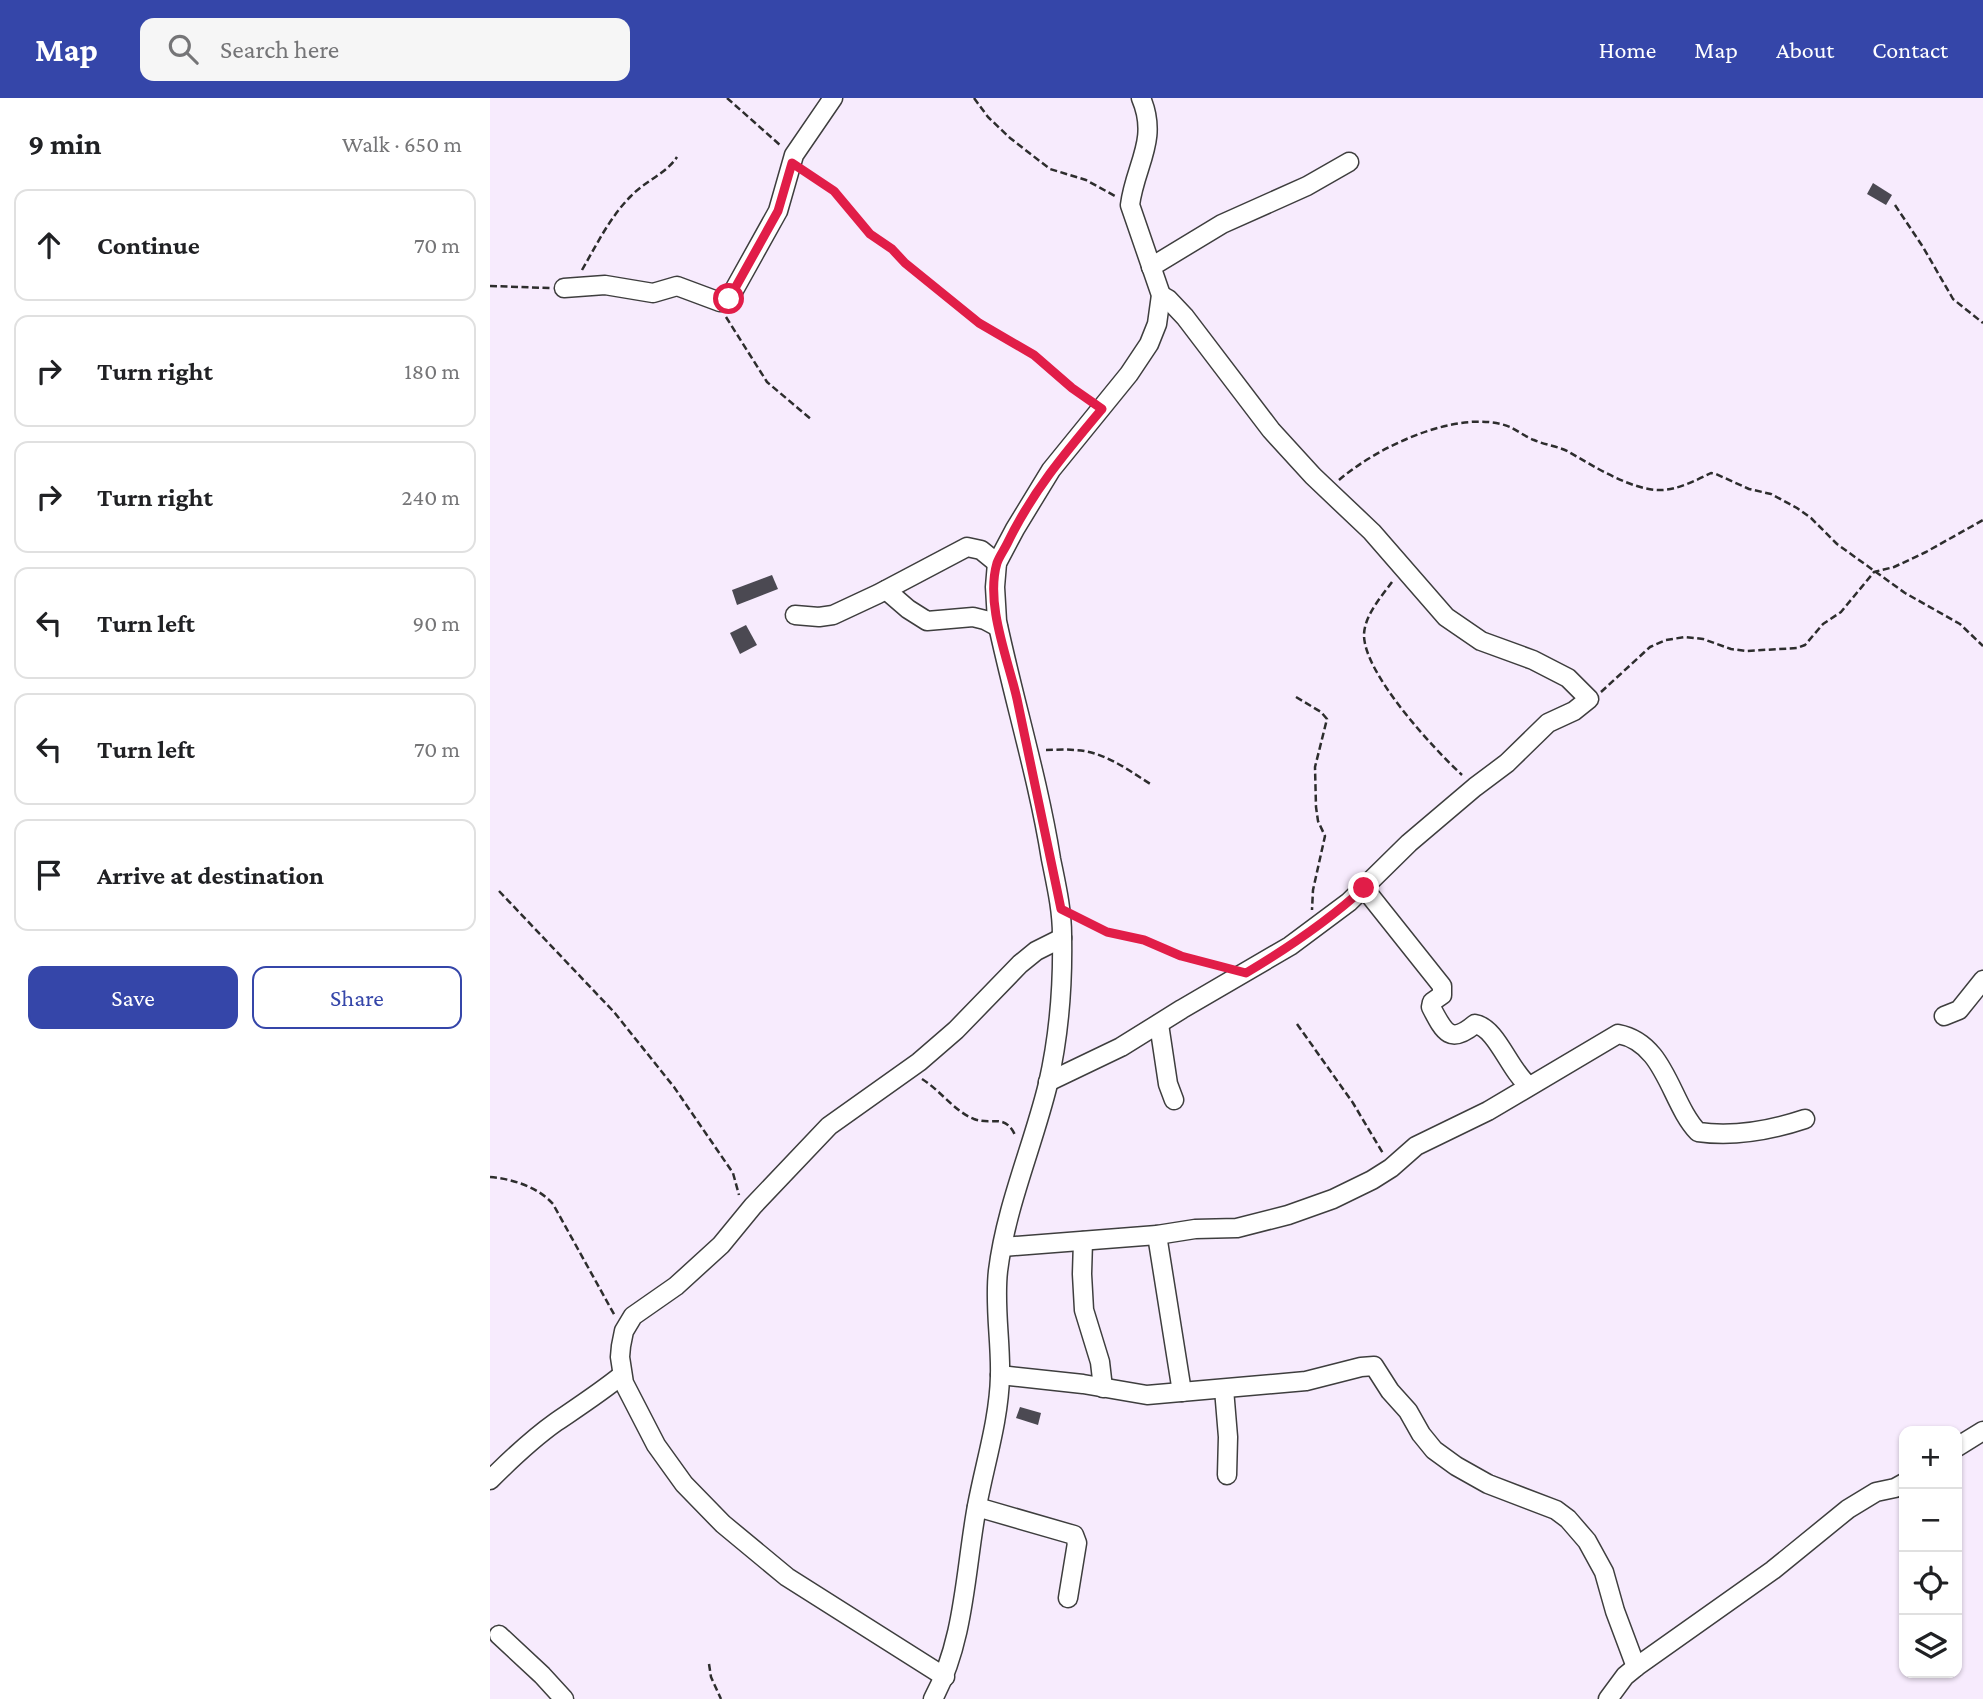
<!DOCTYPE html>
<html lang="en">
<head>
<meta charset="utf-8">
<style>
  :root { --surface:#fff; --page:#f6f6f6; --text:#202124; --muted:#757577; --line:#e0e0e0; --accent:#3546a9 }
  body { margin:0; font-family:"Crimson Pro",serif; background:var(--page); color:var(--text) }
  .controls { position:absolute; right:21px; bottom:21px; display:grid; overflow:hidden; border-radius:14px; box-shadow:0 2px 5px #0004 }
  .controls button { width:63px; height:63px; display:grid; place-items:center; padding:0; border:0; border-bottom:2px solid var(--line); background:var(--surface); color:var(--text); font:35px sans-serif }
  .stop { position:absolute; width:21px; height:21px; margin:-16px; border:5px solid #e11d48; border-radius:50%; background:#fff }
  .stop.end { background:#e11d48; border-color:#fff; box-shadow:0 2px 7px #0008 }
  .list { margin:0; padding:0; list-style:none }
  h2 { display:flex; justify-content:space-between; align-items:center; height:91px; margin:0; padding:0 28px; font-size:30px }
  h2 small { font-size:23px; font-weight:400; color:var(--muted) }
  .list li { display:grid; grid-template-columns:46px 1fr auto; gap:21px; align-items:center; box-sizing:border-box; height:112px; margin:0 14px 14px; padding:0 14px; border:2px solid var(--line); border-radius:14px }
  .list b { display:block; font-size:26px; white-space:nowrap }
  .list em { font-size:23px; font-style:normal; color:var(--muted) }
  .actions { display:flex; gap:14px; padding:21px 28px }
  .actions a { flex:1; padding:16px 0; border:2px solid var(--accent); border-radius:14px; text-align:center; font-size:24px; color:var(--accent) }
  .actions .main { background:var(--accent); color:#fff }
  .icon { flex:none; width:38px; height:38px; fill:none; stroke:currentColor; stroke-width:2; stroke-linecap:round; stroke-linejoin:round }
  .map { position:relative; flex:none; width:1493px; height:1601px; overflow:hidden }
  header { display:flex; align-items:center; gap:42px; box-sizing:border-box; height:98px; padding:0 35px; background:var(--accent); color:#fff }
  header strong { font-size:33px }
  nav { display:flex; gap:38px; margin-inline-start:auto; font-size:24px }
  .search { width:490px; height:63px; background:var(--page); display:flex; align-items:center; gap:18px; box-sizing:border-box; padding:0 24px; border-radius:14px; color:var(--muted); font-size:26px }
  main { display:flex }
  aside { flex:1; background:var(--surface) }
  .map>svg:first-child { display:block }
  .building { fill:#4b4952 }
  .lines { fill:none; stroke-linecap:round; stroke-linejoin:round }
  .street-casing { stroke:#3e3e3e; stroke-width:21 }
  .path { stroke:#2d2d2d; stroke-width:2.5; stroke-dasharray:7 3.5; stroke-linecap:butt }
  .street { stroke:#fff; stroke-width:18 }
  .route { stroke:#e11d48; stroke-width:9 }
</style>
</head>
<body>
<header>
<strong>Map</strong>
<div class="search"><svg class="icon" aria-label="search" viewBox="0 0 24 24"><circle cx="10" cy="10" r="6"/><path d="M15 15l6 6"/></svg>Search here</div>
<nav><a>Home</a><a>Map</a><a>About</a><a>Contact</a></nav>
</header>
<main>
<aside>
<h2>9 min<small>Walk · 650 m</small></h2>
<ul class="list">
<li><svg class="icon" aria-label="ahead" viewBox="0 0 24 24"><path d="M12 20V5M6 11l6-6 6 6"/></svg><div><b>Continue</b></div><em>70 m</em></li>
<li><svg class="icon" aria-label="right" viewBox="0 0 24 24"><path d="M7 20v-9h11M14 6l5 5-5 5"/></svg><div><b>Turn right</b></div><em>180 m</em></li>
<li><svg class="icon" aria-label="right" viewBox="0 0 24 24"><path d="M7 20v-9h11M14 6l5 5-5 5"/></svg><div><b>Turn right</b></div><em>240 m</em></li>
<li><svg class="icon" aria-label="left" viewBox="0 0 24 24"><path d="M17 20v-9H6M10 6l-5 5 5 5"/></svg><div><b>Turn left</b></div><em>90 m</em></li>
<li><svg class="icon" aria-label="left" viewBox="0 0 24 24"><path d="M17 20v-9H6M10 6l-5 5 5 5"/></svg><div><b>Turn left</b></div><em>70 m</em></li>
<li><svg class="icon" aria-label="arrive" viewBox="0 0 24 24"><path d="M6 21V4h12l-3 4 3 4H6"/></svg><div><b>Arrive at destination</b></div></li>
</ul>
<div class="actions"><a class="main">Save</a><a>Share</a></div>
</aside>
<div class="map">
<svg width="1493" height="1601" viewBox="0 0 1493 1601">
  <rect width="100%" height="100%" fill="#f7ebfd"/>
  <g class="building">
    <polygon points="1383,85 1402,97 1396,107 1377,96"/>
    <polygon points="282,477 288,491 247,507 242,492"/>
    <polygon points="256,527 267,547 250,556 240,535"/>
    <polygon points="530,1309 551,1315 548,1327 526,1320"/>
  </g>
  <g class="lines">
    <defs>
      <g id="street">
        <polyline points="661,169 732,126 817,88 859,64"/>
        <polyline points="74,190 115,187 163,195 187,188 230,204 239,201 288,113 304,57 343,0"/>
        <polyline points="396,492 418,511 437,523 483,519 495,522 508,529"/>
        <polyline points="305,517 329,519 343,517 388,496 477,449 491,452 507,465"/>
        <path d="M874,790L952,888V897L942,904L941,909C954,934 960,947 985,926C1007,930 1019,972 1039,988"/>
        <polyline points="1454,918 1469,912 1493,882"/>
        <polyline points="669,926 678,986 684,1002"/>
        <polyline points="558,984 631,949 692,911 800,848 859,804 919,745 985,689 1017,665 1058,625 1084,613 1099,601 1078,580 1043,562 991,543 956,519 882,434 823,378 781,332 695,219 678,201 671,197"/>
        <polyline points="667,1137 692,1294"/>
        <polyline points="593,1143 592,1176 594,1212 610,1264 613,1290"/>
        <path d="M513,1149L667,1137L705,1131L747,1130L798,1117L843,1101L882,1082L901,1070L926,1048L998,1013L1128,936C1176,945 1180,1005 1208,1034C1243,1039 1282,1032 1315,1021"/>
        <polyline points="510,1277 593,1286 657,1297 816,1283 871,1269 884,1268 900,1293 918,1313 931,1336 944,1352 966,1368 998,1386 1066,1412 1078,1421 1097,1443 1114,1474 1125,1513 1146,1569"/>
        <polyline points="734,1291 738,1339 737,1377"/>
        <polyline points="1467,1349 1493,1333"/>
        <path d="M0,1382C20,1362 42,1341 66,1324C88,1309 111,1294 132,1277"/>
        <polyline points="487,1409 584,1437 587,1445 578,1500"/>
        <polyline points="9,1537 52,1577 74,1601"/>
        <polyline points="455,1579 297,1479 233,1426 194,1386 166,1347 134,1285 130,1259 131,1248 134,1233 143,1218 186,1188 231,1147 263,1108 339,1028 429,964 466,932 530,866 546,853 572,840"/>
        <path d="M443,1601C475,1542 475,1473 487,1408C495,1365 509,1322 510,1278C511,1243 504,1208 508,1173C516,1108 543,1048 558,986C569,938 573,886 572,837C572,811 566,786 561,761C548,680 524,603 507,523L505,489L507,465L525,431L561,372L639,276L659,246L667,226L671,197L640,107C645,67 669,42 651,0"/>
        <polyline points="1118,1601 1135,1578 1146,1569 1283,1472 1358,1411 1386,1394 1405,1390 1414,1385"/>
      </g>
    </defs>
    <use href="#street" class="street-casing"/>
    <g class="path">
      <polyline points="237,0 290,47"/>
      <polyline points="484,0 498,19 520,40 560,71 596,82 625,98"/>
      <polyline points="317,74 344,93 380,137 402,151 415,165 489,225 544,257 598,302"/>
      <polyline points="1405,107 1433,149 1463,201 1493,225"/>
      <path d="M92,172C107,146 120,119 141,98C155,83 176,76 187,59"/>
      <polyline points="0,188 60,190"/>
      <polyline points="236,219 277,284 322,322"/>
      <path d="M849,382C887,349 970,309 1020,329C1028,333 1036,339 1044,342C1055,347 1068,348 1079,354C1103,368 1143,393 1171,392C1187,392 1207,382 1221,375L1226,376L1259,391L1281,396L1307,410L1321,420L1347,446L1415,495L1470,526L1493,548"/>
      <path d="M902,484C891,499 875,517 874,536C873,575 944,651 972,677"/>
      <polyline points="1111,594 1160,549 1176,542 1195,539 1213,541 1241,551 1256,553 1307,550 1315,547 1333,526 1351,514 1384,474 1404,469 1436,454 1493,422"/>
      <polyline points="806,599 831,614 837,621 825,669 826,709 828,723 835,738 823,792 822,812"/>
      <path d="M556,652C565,652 575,651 584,652C614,653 638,672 662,687"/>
      <polyline points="9,793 124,914 184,989 243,1075 249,1097"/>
      <polyline points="586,819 616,833 654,842 677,853 732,869"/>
      <polyline points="807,926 863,1005 894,1057"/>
      <path d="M432,981C451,993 464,1013 484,1021C503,1028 515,1014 526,1039"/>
      <path d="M0,1079C23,1081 48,1089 63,1106L125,1218"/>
      <polyline points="219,1566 221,1579 231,1601"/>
    </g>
    <use href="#street" class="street"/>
  </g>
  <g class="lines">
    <path class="route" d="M239,201L288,113L302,65L344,93L380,136L402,151L415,165L489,225L544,257L582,290L612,311C575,355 542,394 517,446C514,452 509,459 507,465C495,506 518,561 527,601C542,671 557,741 571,811L617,834L654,842L691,858L756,875C798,850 838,823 874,790"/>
  </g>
</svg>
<div class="controls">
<button>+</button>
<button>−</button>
<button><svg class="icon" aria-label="locate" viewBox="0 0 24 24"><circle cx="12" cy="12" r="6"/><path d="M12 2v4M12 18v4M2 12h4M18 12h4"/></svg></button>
<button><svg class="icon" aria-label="layers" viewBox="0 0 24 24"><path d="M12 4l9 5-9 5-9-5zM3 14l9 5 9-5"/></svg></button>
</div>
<div class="stop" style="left:239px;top:201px"></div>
<div class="stop end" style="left:874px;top:790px"></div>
</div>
</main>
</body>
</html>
